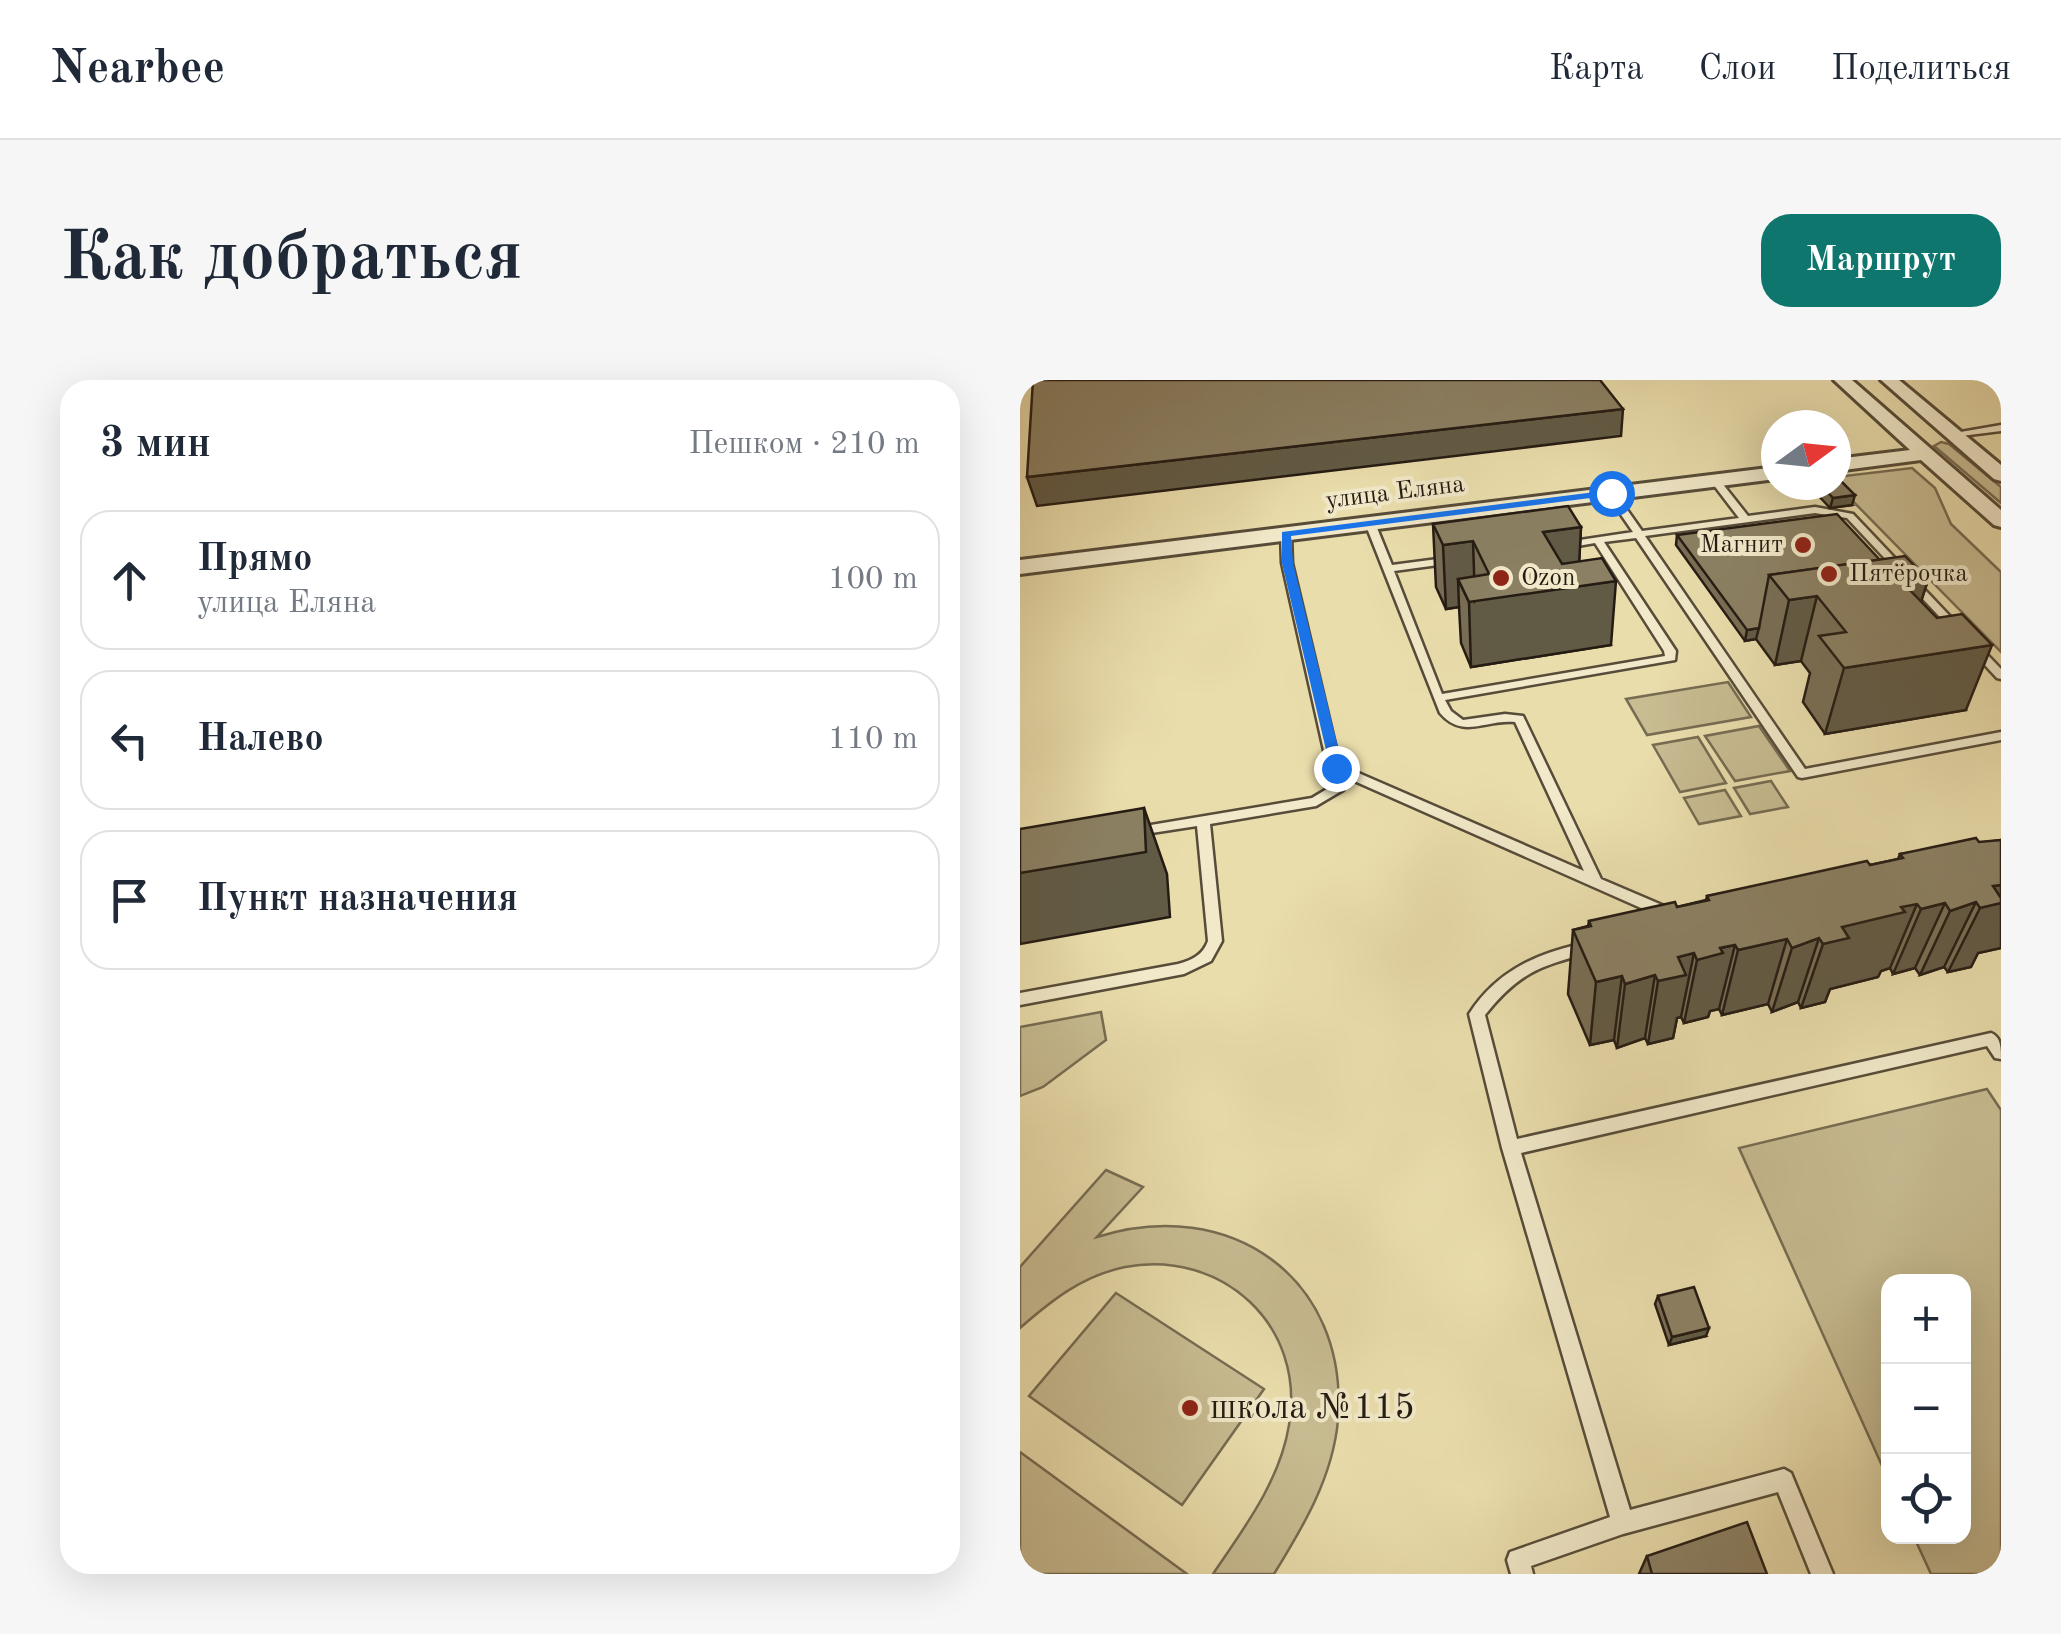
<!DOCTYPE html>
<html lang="ru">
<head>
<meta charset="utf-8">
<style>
  :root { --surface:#fff; --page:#f6f6f7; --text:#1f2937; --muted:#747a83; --line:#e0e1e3; --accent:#0f766e }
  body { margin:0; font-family:"Old Standard TT",serif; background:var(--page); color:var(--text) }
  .controls { position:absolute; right:30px; bottom:30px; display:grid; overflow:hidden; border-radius:20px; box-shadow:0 10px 40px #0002 }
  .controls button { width:90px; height:90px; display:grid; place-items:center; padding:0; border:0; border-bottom:2px solid var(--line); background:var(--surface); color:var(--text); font:50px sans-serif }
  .compass { position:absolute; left:741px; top:30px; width:90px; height:90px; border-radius:50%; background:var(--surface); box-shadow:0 10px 40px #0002; rotate:75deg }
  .stop { position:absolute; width:30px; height:30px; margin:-22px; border:8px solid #1a73e8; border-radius:50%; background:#fff }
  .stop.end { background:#1a73e8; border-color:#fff; box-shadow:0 2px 10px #0008 }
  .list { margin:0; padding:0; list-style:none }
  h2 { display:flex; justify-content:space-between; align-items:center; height:130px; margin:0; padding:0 40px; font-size:42px }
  h2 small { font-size:32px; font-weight:400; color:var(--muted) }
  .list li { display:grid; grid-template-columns:65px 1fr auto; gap:30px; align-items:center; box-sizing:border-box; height:140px; margin:0 20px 20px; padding:0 20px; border:2px solid var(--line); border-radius:30px }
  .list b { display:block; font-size:38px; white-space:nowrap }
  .list p { margin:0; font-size:32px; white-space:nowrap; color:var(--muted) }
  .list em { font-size:32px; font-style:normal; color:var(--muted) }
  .icon { flex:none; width:55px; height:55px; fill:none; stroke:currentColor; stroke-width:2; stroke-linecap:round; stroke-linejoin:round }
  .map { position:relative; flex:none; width:981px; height:1194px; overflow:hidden; border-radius:30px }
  header { display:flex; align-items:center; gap:60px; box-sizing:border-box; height:140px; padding:0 50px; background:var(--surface); border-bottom:2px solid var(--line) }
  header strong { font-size:48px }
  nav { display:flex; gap:55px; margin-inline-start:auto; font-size:35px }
  .intro { display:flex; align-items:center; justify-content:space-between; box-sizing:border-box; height:240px; padding:0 60px }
  h1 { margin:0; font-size:70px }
  .button { padding:25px 45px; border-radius:30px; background:var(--accent); color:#fff; font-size:35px; font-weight:700 }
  main { display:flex; gap:60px; padding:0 60px }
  aside { flex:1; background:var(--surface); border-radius:30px; box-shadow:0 10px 40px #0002 }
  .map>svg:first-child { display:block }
  .green { fill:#c8bc92; stroke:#766c52; stroke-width:2.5 }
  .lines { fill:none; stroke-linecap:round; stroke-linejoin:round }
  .lane-casing { stroke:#564c39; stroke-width:5 }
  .street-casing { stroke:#564c39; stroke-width:6 }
  .lane { fill:#f1e9c9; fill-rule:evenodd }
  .street { fill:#f1e9c9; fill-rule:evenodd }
  .wall { fill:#786e55; stroke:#241b13; stroke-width:2.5 }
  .shaded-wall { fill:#615a45; stroke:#241b13; stroke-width:2.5 }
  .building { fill:#8b8063; stroke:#241b13; stroke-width:2.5 }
  .route { fill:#1a73e8 }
  .poi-dot { fill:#8f2418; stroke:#f1e9c9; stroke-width:4 }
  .labels { text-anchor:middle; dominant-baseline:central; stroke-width:8; stroke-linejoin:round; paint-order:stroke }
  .far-street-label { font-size:25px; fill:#241b13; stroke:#f1e9c9 }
  .far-poi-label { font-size:25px; fill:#241b13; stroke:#f1e9c9; text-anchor:start }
  .near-poi-label { font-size:35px; fill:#241b13; stroke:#f1e9c9; text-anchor:start }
</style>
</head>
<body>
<header>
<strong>Nearbee</strong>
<nav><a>Карта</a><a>Слои</a><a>Поделиться</a></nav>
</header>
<div class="intro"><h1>Как добраться</h1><a class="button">Маршрут</a></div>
<main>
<aside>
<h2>3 мин<small>Пешком · 210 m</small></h2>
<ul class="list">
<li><svg class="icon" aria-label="ahead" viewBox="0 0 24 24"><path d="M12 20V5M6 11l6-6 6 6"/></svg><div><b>Прямо</b><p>улица Еляна</p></div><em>100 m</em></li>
<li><svg class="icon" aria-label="left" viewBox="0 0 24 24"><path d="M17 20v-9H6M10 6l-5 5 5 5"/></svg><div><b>Налево</b></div><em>110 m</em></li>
<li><svg class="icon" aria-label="arrive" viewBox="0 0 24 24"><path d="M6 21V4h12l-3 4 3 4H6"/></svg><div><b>Пункт назначения</b></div></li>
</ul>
</aside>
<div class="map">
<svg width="981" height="1194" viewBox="0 0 981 1194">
  <rect width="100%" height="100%" fill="#eaddac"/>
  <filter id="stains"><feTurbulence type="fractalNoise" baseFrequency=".002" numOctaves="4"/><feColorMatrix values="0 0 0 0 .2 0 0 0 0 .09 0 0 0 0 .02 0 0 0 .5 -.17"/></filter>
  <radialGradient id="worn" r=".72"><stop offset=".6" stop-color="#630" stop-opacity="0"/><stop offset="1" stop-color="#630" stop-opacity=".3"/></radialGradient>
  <g class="green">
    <polygon points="921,62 929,64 981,107 981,123 914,66"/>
    <polygon points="892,88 915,108 931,144 981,192 981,272 816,104 816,97"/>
    <polygon points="708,302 731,337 627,355 606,319"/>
    <polygon points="739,346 770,391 715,401 685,356"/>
    <polygon points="678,357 706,403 660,412 633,365"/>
    <polygon points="751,401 768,427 730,434 714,408"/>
    <polygon points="705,410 721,436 679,444 664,418"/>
    <polygon points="81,632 86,660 23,707 0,716 0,647"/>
    <polygon points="967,709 981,730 981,1194 911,1194 894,1157 944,1156 944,902 868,902 868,1099 719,768"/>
    <path d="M86,790L123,807L77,857C209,815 329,897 318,1040C313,1097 283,1147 254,1194H193C224,1148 260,1101 269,1045C286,945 202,869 105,887C62,896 32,920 0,948V887Z"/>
    <polygon points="96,913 244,1009 162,1125 9,1016"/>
    <polygon points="0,1072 167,1194 0,1194"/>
  </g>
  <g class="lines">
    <defs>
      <g id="lane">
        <polygon points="981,45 981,51 933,57 929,54"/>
        <path d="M695,97L698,98L728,136L795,127L833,134L942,249L933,251L827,138L795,133L625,156L785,389L981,352V360L782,398L778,397L616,158L584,162L656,271L655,280L425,320L431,331L443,340L485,334L503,336L581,499L656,531L658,535L656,539H646L323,396L325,407L323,410L296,426L190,444L202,561L191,581L164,594L0,625V613L158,584C172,580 183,575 188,561L177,446L112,456L107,455L105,452L107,449L292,418L312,406L262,183L261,154L266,151L271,154L272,183L320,385L564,491L495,342C465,339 443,360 420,333L345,143L350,140L355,143L372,185L433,177L438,180L433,183L374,191L422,314L645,276L644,271L575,163L540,169L535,166L540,163L613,152L586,113L591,110L594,111L622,151L719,138L690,100Z"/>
        <polygon points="953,263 957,264 981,289 981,299 977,298 949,268 949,264"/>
        <path d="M570,562L577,567L575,571C522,586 501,590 465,635L497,759L971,653C981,657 981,668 981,679L975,678L967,666L501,773L610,1130L764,1089L771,1093L813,1194H791L758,1112L603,1154L511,1186L513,1194H491L487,1180L490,1172L590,1137L482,768L449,634C478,589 520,572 570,562Z"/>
      </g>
      <g id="street">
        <polygon points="814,0 832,0 981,130 981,147 974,145 901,80 816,91 816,79 890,70"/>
        <polygon points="861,0 879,0 981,85 981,101 974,99"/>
        <polygon points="756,87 756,99 0,194 0,180"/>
      </g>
    </defs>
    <use href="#lane" class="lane-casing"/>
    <use href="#street" class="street-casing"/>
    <use href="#lane" class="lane"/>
    <use href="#street" class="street"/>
  </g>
  <g class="wall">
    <polygon points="797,105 801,105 832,125 810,128 795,112"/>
    <polygon points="413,144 561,147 559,182 591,265 451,287 441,263 439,227 426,229 416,207"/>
    <polygon points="657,155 860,180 908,200 901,221 946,330 805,354 783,322 790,293 781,281 755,285 736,259 725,261 656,165"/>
    <polygon points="981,460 981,568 958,573 951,587 928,592 924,587 900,595 895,588 873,594 870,588 861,591 858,597 810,609 805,622 781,628 778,622 752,632 748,624 702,635 699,629 690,631 688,637 664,643 661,637 657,638 653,658 628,664 625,658 597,668 594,660 570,665 548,614 553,550 568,546 569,541 657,527 686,520 687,516 850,485 878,479 880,474"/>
    <polygon points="638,916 686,956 649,965 635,924"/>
    <polygon points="627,1176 747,1194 619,1194"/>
  </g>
  <g class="shaded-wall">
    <polygon points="603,29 601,56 17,126 7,97"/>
    <polygon points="835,115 832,125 810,128 813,118"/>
    <polygon points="561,147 558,206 596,201 591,265 451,287 449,222 438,199 439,227 426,229 423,165 453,161 455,221 523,152"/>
    <polygon points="908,200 900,225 883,203"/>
    <polygon points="797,216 781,281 755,285 769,220"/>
    <polygon points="739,248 736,259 725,261 727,250"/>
    <polygon points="972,265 946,330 805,354 824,288"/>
    <polygon points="124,428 147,494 150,537 0,564 0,493"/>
    <polygon points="981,505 981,515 976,524 981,523 981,568 958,573 951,587 928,592 960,528 973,506"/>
    <polygon points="956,522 924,587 900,595 930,531"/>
    <polygon points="925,523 895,588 873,594 901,529"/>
    <polygon points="897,524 870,588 861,591 858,597 810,609 805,622 781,628 803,564 822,547 881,527"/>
    <polygon points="799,558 778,622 752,632 772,568"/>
    <polygon points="767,559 748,624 702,635 718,570"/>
    <polygon points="715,565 699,629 690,631 688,637 664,643 677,580 700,568"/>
    <polygon points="674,573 661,637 657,638 653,658 628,664 638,601 658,577"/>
    <polygon points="635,595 625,658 597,668 605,604"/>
    <polygon points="602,596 594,660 570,665 576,602"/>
    <polygon points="689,948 686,956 649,965 652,957"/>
  </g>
  <g class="building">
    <polygon points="13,0 580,0 603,29 7,97"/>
    <polygon points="816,99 819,99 835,115 813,118 801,105 816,105"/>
    <polygon points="548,126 561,147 523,152 542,184 582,178 596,201 449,222 438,199 469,194 453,161 423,165 413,144"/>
    <polygon points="817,134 860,180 749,195 739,248 727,250 657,155"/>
    <polygon points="885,176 908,200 883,203 917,238 942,234 972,265 824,288 799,256 826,252 797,216 769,220 749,195"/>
    <polygon points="124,428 126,472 0,493 0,449"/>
    <polygon points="956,458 959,462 981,460 981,505 973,506 981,518 981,523 960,528 956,522 930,531 925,523 901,529 897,524 881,527 885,532 822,547 829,558 803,564 799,558 772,568 767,559 718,570 715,565 700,568 703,573 677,580 674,573 658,577 666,595 638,601 635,595 605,604 602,596 576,602 553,550 571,546 569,541 655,522 657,527 689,520 687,516 847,481 850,485 883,478 880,474"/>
    <polygon points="674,907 689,948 652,957 638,916"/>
    <polygon points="727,1142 747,1194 632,1194 627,1176"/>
  </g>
  <polygon class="route" points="591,110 594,115 271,156 273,183 323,388 311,391 262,183 262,152"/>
  <g class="poi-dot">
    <circle cx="783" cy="165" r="10"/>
    <circle cx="809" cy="194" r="10"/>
    <circle cx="481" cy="198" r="10"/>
    <circle cx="170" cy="1028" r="10"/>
  </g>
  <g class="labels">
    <g class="far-street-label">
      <text transform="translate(375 113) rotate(-7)">улица Еляна</text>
    </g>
    <g class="far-poi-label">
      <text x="763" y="165" text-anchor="end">Магнит</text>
      <text x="829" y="194">Пятёрочка</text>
      <text x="501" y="198">Ozon</text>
    </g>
    <g class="near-poi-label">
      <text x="190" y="1028">школа №115</text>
    </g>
  </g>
  <rect width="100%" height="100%" filter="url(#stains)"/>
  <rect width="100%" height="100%" fill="url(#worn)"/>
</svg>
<div class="controls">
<button>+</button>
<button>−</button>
<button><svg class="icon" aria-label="locate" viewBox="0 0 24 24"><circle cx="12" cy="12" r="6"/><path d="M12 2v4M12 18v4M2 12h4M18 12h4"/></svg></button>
</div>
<svg class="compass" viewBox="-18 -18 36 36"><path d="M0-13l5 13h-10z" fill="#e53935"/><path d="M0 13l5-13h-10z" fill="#747a83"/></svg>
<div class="stop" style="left:591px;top:113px"></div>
<div class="stop end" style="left:316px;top:388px"></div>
</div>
</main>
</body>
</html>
